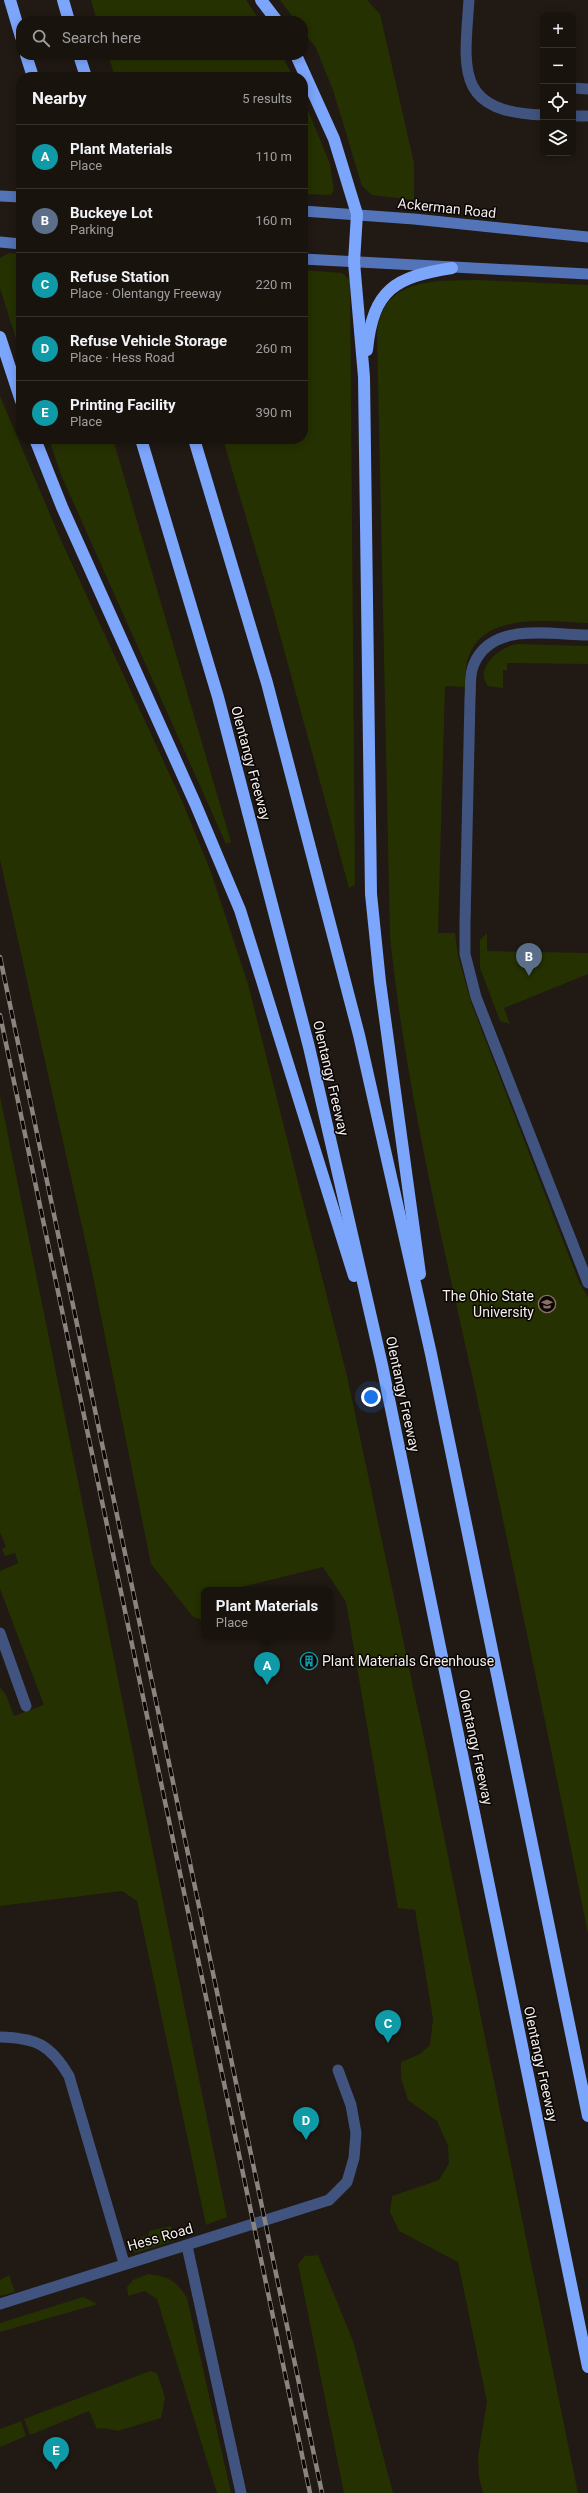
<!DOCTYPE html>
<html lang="en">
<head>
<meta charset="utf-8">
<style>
  :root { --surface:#19130e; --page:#221c17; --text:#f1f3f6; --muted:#9f9e9e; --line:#37322e; --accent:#d93025 }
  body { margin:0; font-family:Roboto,sans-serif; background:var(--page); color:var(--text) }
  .controls { position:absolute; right:12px; top:12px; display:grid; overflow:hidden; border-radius:8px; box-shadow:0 2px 10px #0003 }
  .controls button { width:36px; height:36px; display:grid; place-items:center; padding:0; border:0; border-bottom:1px solid var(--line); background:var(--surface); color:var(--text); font:20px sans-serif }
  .you { position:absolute; left:371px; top:1397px; width:14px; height:14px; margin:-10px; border:3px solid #fff; border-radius:50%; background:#1a73e8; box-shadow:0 0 0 6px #1a73e833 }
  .badge { display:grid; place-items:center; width:26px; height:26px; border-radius:50%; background:var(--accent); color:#fff; font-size:13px; font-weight:700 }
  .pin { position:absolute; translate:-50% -33px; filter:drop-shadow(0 1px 2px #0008) }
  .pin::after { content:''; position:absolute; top:21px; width:14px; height:12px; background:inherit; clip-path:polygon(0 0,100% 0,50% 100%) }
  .popup { position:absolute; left:201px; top:1587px; width:132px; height:52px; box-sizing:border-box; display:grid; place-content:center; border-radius:8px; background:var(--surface); filter:drop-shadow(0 1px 3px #0005); font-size:13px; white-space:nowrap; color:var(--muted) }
  .popup b { font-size:15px; color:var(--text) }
  .popup::after { content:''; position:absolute; left:50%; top:100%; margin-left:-8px; border:8px solid transparent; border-top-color:var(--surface) }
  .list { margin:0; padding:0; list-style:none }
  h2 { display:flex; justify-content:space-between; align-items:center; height:52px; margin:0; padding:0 16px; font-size:17px }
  h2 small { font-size:13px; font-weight:400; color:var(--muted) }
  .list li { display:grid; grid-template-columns:26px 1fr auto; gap:12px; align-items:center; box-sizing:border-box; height:64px; padding:0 16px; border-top:1px solid var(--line) }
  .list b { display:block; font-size:15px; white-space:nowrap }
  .list p { margin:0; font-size:13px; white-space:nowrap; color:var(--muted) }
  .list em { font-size:13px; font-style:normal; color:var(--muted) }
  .icon { flex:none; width:22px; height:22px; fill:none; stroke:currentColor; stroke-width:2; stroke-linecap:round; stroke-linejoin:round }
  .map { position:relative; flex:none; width:588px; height:2493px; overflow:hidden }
  .search { position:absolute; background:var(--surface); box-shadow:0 2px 10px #0003; left:16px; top:16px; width:292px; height:44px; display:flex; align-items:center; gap:10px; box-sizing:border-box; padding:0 14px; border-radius:16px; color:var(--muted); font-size:15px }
  .panel { position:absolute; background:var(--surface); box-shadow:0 2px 10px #0003; left:16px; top:72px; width:292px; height:372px; border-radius:16px }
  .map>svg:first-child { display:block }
  .green { fill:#253101 }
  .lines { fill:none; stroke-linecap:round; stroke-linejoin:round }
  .service { stroke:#40547f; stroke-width:11 }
  .minor { stroke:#40547f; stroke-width:11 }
  .secondary { stroke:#5474b9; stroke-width:11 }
  .motorway { stroke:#7ca5fc; stroke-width:12 }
  .rail-casing { stroke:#8a837e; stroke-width:4.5 }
  .rail { stroke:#080504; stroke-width:3; stroke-dasharray:9; stroke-linecap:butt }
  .labels { text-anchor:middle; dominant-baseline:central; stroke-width:3; stroke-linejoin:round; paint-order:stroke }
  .street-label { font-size:14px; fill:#f5efeb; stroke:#080504 }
  .poi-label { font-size:14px; fill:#f5efeb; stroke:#080504; text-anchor:end }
</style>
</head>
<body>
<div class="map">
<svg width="588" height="2493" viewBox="0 0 588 2493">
  <rect width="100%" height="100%" fill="#211913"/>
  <g class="green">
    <polygon points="91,0 246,0 260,21 97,21"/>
    <polygon points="280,0 367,0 380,14 414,163 414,200 372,195 362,186 333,90 316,48 303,31 303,21 296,21"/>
    <polygon points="108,55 282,55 293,77 115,77"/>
    <polygon points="303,98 330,164 334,190 331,195 303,194"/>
    <polygon points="9,253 21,254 21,355 0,288 0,258"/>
    <polygon points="303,270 342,273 350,280 355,885 349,888 272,606 223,439 303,439"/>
    <path d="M478,280L588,285V623C549,622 480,610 467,662C465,669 466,679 465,687L445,686L438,933H455L458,956L472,1005L579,1282L588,1297V1934C552,1752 514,1570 475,1389C442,1239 406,1090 390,937L377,332C384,277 434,281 478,280Z"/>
    <polygon points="0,396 60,538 182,801 211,872 248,984 347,1376 424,1738 578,2493 483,2493 479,2477 478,2456 487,2402 458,2262 399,2231 390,2212 392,2196 439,2180 449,2163 448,2146 437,2121 408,2100 401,2078 401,2062 420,2054 430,2045 433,2019 415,1910 398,1908 346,1602 323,1567 229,1590 204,1590 204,1620 193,1617 151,1564 90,1262 0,860"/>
    <polygon points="49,439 113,439 231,842 226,844 61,475"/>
    <path d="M517,644L588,646V664L507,663V670H503V688L488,686C473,667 502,646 517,644Z"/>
    <polygon points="487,933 487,951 588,953 588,974 504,1008 510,1024 500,1021 480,968 480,940"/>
    <polygon points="0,1096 227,2217 206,2225 137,1901 122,1891 0,1906 0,1687 6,1695 14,1716 44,1705 0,1589 0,1571 18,1563 15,1553 5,1556 2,1549 6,1547 0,1532"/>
    <polygon points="171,2226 173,2241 135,2253 126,2242 149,2235 149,2231"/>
    <polygon points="318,2255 353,2341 393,2493 344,2493 298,2264 305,2256"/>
    <path d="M148,2274C170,2277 175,2280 187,2298L231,2493H217L157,2299L145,2291L128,2296L127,2287L133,2280Z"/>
    <polygon points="9,2275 15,2292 0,2296 0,2280"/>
    <polygon points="83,2297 98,2304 0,2332 0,2323"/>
    <polygon points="150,2371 157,2373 165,2398 161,2418 118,2431 103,2428 97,2429 89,2411 30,2435 24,2419"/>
    <polygon points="21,2421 26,2436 0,2447 0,2429"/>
  </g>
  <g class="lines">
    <g class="service">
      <path d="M469,0C464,70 455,112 543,115"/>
      <polyline points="573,88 588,89"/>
      <polyline points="573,116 588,116"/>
      <path d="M588,635C551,635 492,621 474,664C469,674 471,687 470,698L465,923V954L476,997L588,1283"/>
      <polyline points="0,1633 26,1706"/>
      <path d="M0,2037C36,2038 50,2044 69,2076L124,2263"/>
      <polyline points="329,2200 347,2182 354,2158 356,2133 351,2105 338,2070"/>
      <polyline points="187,2246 241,2493"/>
    </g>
    <polyline class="minor" points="0,2304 329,2200"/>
    <g class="secondary">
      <polyline points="0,196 21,197"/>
      <polyline points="303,211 414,219 588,237"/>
      <polyline points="0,242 21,244"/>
      <polyline points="303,259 588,274"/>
    </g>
    <g class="motorway">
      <polyline points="10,0 21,37"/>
      <polyline points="63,0 69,21"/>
      <polyline points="261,0 277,21"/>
      <polyline points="26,55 33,77"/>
      <polyline points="79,55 86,77"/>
      <polyline points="296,55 334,139 357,214 354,262 364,377 371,894 380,982 420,1274"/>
      <polyline points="0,337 21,401"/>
      <path d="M367,350C373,289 395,277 452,268"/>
      <polyline points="35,439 62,507 195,803 240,910 354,1276"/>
      <polyline points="141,439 218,697 309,1047 382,1365 588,2367"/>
      <polyline points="194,439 267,683 359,1035 431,1354 588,2116"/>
    </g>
    <defs>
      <g id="rail">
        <polyline points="0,957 322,2493"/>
        <polyline points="0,1015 310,2493"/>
      </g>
    </defs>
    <use href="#rail" class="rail-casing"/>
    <use href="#rail" class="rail"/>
  </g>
  <defs>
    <symbol id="university-ring" viewBox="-11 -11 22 22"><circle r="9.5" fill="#080504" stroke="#8d6e63" stroke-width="1.5"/><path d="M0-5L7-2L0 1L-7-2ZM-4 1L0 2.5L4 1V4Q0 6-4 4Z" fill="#8d6e63"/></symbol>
    <symbol id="building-ring" viewBox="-11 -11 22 22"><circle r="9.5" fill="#080504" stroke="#0f9aa8" stroke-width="1.5"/><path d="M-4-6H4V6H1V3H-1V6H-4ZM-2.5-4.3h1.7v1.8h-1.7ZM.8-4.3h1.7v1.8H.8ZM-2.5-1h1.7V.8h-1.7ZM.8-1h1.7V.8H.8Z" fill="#0f9aa8"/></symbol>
  </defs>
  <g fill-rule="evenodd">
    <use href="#university-ring" x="537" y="1294" width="20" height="20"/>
    <use href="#building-ring" x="299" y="1651" width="20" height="20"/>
  </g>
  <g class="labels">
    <g class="street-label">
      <text transform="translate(447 208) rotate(6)">Ackerman Road</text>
      <text transform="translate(251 763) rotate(75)">Olentangy Freeway</text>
      <text transform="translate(331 1078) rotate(77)">Olentangy Freeway</text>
      <text transform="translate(403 1394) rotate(78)">Olentangy Freeway</text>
      <text transform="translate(476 1747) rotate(78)">Olentangy Freeway</text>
      <text transform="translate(541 2064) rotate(78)">Olentangy Freeway</text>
      <text transform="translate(160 2237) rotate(-16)">Hess Road</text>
    </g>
    <g class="poi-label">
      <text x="534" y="1296">The Ohio State<tspan x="534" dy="16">University</tspan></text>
      <text x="322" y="1661" text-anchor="start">Plant Materials Greenhouse</text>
    </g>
  </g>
</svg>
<div class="controls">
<button>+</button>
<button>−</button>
<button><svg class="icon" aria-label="locate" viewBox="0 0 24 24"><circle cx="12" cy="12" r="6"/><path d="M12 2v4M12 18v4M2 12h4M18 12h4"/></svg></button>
<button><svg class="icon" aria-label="layers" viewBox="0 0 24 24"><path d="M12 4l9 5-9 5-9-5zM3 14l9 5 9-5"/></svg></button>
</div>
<div class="you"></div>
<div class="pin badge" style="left:267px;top:1685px;background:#0f9aa8">A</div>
<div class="popup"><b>Plant Materials</b>Place</div>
<div class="pin badge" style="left:529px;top:976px;background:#5c6f8a">B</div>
<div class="pin badge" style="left:388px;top:2043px;background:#0f9aa8">C</div>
<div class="pin badge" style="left:306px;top:2140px;background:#0f9aa8">D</div>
<div class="pin badge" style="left:56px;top:2470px;background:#0f9aa8">E</div>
<div class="search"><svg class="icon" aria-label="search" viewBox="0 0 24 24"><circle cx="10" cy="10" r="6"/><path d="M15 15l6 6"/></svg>Search here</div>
<section class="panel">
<h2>Nearby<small>5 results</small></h2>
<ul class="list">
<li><span class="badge" style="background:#0f9aa8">A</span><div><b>Plant Materials</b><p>Place</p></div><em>110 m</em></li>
<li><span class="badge" style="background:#5c6f8a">B</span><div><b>Buckeye Lot</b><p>Parking</p></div><em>160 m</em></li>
<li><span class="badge" style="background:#0f9aa8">C</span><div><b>Refuse Station</b><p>Place · Olentangy Freeway</p></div><em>220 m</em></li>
<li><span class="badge" style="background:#0f9aa8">D</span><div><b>Refuse Vehicle Storage</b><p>Place · Hess Road</p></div><em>260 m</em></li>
<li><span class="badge" style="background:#0f9aa8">E</span><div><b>Printing Facility</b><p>Place</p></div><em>390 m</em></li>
</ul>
</section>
</div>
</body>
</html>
